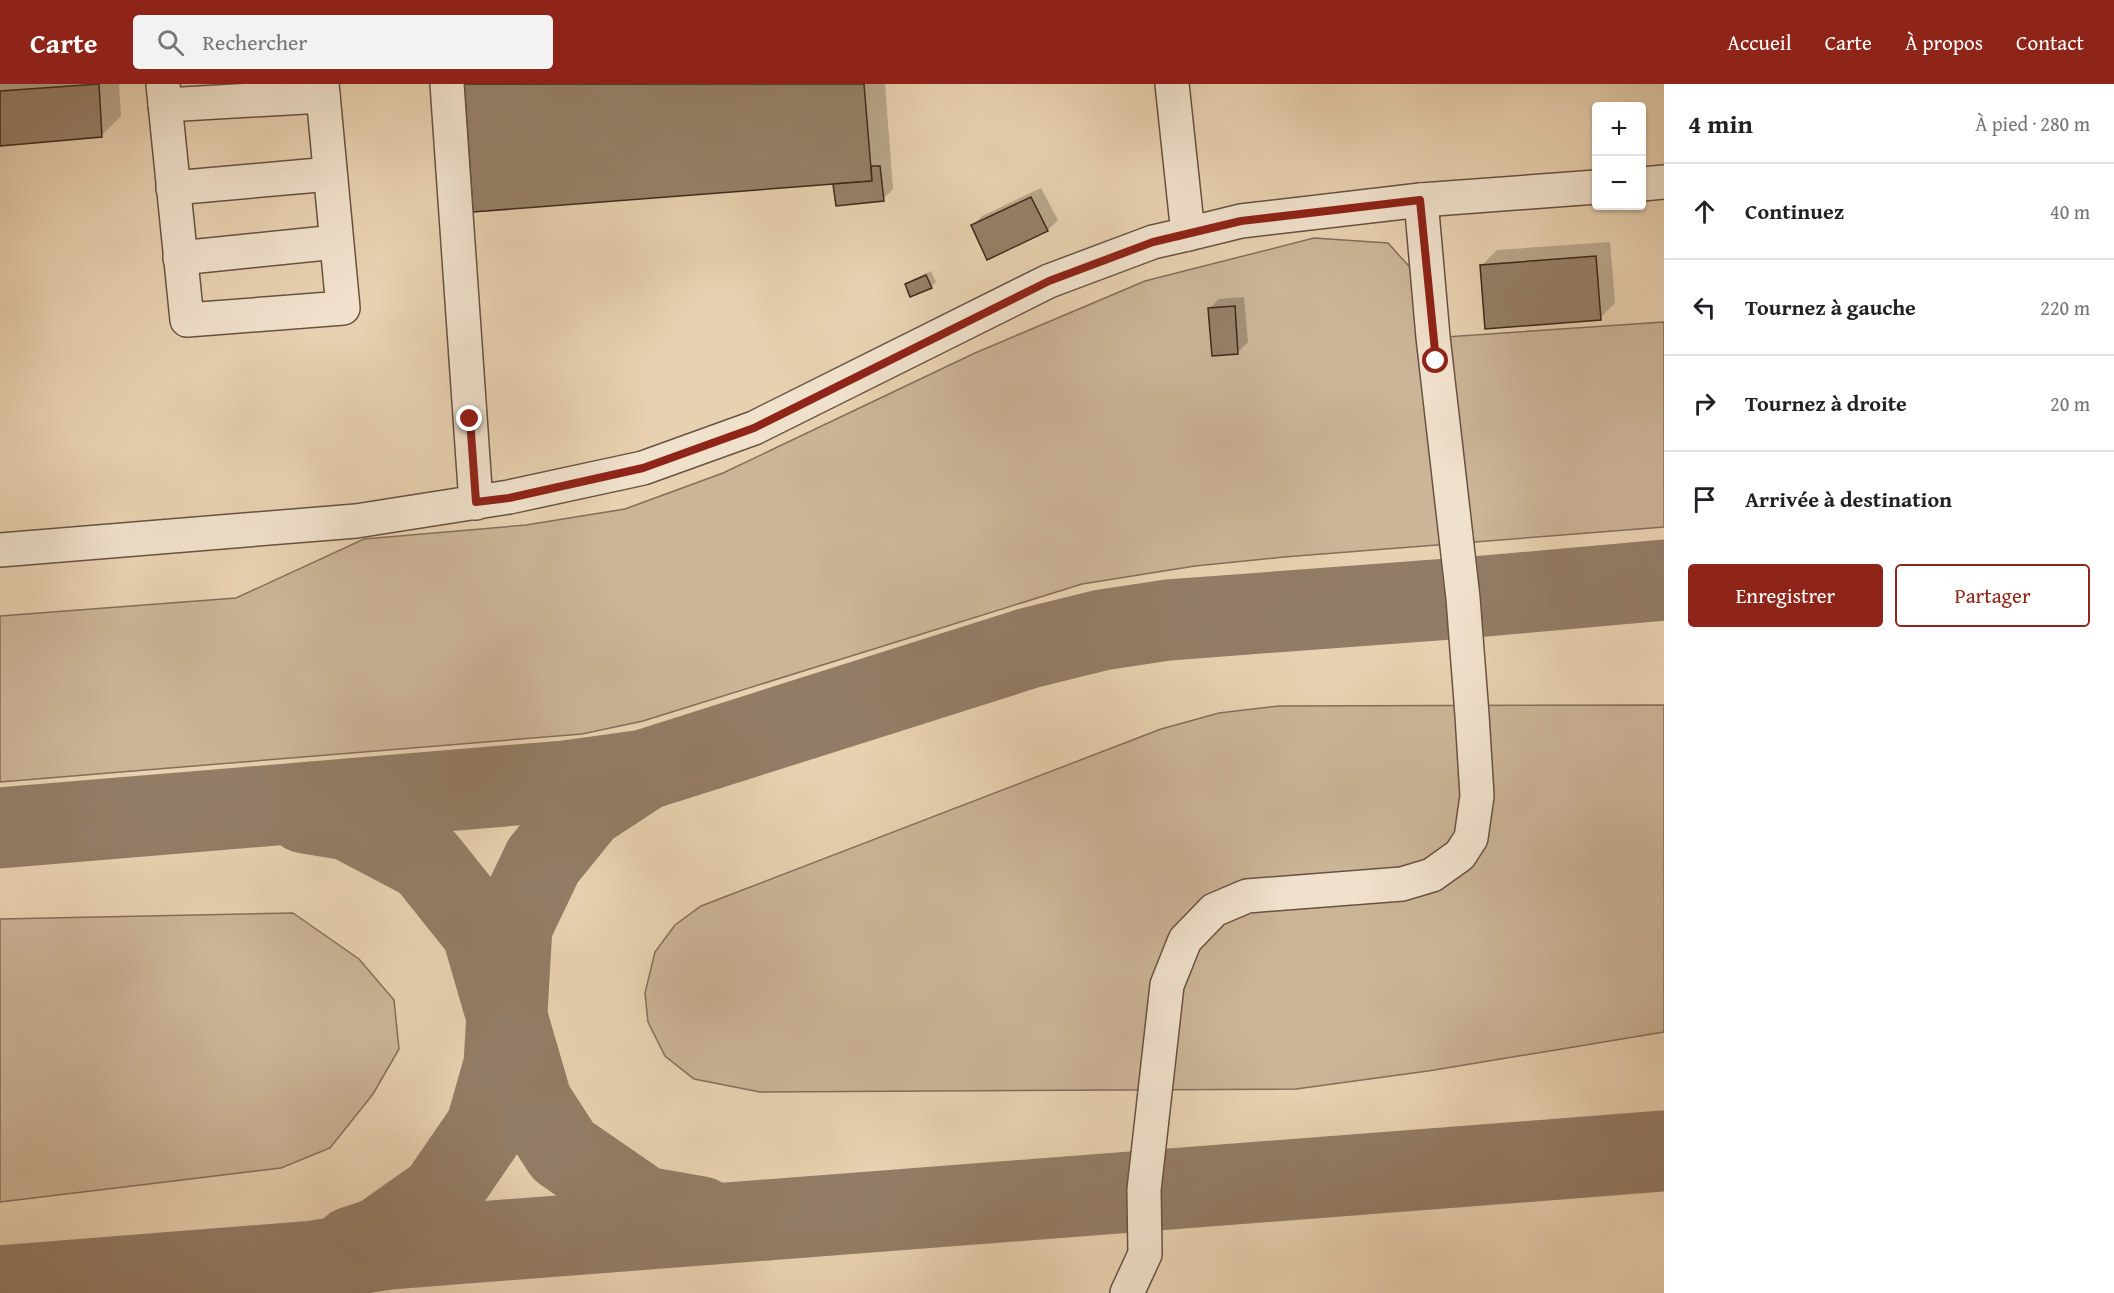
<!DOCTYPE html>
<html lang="fr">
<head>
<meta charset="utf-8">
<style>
  :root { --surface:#fff; --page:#f2f2f2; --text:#202124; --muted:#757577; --line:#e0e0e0; --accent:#8f2418 }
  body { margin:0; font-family:"Gentium Book Plus",serif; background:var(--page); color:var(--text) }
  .controls { position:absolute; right:18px; top:18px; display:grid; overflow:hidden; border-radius:6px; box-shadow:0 2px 4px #0004 }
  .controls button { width:54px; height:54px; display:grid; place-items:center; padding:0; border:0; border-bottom:2px solid var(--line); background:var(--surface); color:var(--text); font:30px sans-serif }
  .stop { position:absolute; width:18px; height:18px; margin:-14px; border:4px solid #8f2418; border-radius:50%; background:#fff }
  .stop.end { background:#8f2418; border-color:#fff; box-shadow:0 2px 6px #0008 }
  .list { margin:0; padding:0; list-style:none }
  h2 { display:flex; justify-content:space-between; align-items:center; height:78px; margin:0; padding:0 24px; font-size:26px }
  h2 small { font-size:20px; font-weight:400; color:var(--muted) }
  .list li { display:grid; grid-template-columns:39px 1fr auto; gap:18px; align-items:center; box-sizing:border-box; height:96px; padding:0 24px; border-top:2px solid var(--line) }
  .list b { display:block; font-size:22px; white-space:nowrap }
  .list em { font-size:20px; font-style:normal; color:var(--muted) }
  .actions { display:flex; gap:12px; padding:18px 24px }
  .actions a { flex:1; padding:14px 0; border:2px solid var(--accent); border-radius:6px; text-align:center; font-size:21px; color:var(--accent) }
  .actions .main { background:var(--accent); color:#fff }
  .icon { flex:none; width:33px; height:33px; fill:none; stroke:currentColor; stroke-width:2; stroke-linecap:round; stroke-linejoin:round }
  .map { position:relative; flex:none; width:1664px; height:1209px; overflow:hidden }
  header { display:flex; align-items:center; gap:36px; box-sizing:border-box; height:84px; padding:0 30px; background:var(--accent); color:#fff }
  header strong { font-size:28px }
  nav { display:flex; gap:33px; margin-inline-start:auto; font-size:21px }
  .search { width:420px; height:54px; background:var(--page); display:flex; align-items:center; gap:15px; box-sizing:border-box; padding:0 21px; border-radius:6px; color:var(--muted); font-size:22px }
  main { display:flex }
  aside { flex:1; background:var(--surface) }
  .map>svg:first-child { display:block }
  .green { fill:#cbb497; stroke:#846e5a; stroke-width:1.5 }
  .shadow { fill:#0003 }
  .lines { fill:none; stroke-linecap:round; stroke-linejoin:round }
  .taxiway { stroke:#937c66; stroke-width:81 }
  .building { fill:#968069; stroke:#3e281d; stroke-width:1.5 }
  .minor-casing { stroke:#685242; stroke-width:36 }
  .minor { stroke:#f0e1cc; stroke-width:33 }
  .route { stroke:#8f2418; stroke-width:8 }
</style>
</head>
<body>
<header>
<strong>Carte</strong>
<div class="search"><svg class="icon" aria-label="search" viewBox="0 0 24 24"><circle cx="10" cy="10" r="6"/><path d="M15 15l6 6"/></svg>Rechercher</div>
<nav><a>Accueil</a><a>Carte</a><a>À propos</a><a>Contact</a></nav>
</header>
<main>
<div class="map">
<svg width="1664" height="1209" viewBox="0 0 1664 1209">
  <rect width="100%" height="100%" fill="#e8d1b0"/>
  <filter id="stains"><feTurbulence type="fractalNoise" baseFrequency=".00333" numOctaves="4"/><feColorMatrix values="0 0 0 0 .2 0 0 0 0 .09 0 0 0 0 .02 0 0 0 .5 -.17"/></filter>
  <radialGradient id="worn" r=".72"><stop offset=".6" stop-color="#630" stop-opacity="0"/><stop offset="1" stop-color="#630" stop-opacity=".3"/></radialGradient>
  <g class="green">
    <polygon points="1314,154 1388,159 1417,191 1416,255 1664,238 1664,443 1284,473 1195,482 1082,500 643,637 582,650 0,698 0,532 236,514 364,455 526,441 625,425 723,389 975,269 1145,197"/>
    <polygon points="1664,621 1664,948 1428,987 1296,1005 760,1008 694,995 665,972 648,938 645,909 655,868 675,841 701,822 1161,645 1219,629 1279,622"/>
    <polygon points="293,829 359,875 394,916 399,965 373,1010 330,1064 281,1084 0,1118 0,835"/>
  </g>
  <g class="shadow">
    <polygon points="0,0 119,0 121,32 101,52 0,60"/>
    <polygon points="465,0 885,0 893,105 883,115 837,98"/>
    <polygon points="1041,104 1058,136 1048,146 988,174 972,142 982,132"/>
    <polygon points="1610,158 1615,219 1600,234 1482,181 1497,166"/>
    <polygon points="931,187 936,198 931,203 907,201 912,196"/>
    <polygon points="1244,213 1248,258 1238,268 1209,225 1219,215"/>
  </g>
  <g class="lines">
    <g class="taxiway">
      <polyline points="305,729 348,736 426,777 482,847 532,1019 563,1067 644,1123 701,1133"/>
      <polyline points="0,744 564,697 644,686 1029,564 1102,546 1168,536 1463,514 1664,496"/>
      <polyline points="352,1163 379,1154 440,1111 486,1044 504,981 512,842 543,777 586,724 644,686"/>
      <polyline points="0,1202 314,1177 389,1165 1664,1067"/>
    </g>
  </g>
  <g class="building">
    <polygon points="99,0 102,53 0,62 0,7"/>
    <polygon points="464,0 864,0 872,97 473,128"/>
    <polygon points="871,82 880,82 884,117 836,122 833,100 872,97"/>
    <polygon points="1031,113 1048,147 987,176 971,141"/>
    <polygon points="1596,172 1601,236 1485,245 1480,181"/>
    <polygon points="926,191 932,204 910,213 905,200"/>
    <polygon points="1235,222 1238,270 1212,272 1208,224"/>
  </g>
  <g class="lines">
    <defs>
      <g id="minor">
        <polyline points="163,0 187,236 343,224 322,0"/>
        <polyline points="447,0 476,419"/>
        <polyline points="1172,0 1188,150 1241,137 1421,116 1596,103"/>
        <polyline points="165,21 323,12"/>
        <polyline points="1642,100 1664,98"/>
        <polyline points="173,104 330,90"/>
        <polyline points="180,174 336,158"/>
        <polyline points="0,466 356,437 509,413 643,384 754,344 1049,197 1153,158 1188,150"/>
        <polyline points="1127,1209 1145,1170 1144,1106 1167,901 1185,856 1214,826 1247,812 1402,800 1432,791 1460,771 1471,754 1477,712 1472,631 1463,514 1433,253 1421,116"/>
      </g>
    </defs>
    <use href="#minor" class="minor-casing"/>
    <use href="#minor" class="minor"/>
  </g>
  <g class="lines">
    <polyline class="route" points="470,335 476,418 509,414 643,384 754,344 1049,197 1153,158 1241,137 1420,116 1436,277"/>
  </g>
  <rect width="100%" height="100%" filter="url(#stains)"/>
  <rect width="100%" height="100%" fill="url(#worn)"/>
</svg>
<div class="controls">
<button>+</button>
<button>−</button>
</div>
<div class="stop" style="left:1436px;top:277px"></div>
<div class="stop end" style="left:470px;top:335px"></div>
</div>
<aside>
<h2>4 min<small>À pied · 280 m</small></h2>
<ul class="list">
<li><svg class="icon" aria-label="ahead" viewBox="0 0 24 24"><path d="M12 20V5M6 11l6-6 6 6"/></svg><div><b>Continuez</b></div><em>40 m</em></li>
<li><svg class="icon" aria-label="left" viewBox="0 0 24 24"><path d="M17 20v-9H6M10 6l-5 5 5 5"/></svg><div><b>Tournez à gauche</b></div><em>220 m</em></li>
<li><svg class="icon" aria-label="right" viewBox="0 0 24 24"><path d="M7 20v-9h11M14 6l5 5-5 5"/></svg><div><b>Tournez à droite</b></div><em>20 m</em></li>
<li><svg class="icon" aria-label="arrive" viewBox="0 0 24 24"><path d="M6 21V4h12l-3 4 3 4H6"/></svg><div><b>Arrivée à destination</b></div></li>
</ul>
<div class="actions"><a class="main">Enregistrer</a><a>Partager</a></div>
</aside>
</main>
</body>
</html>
